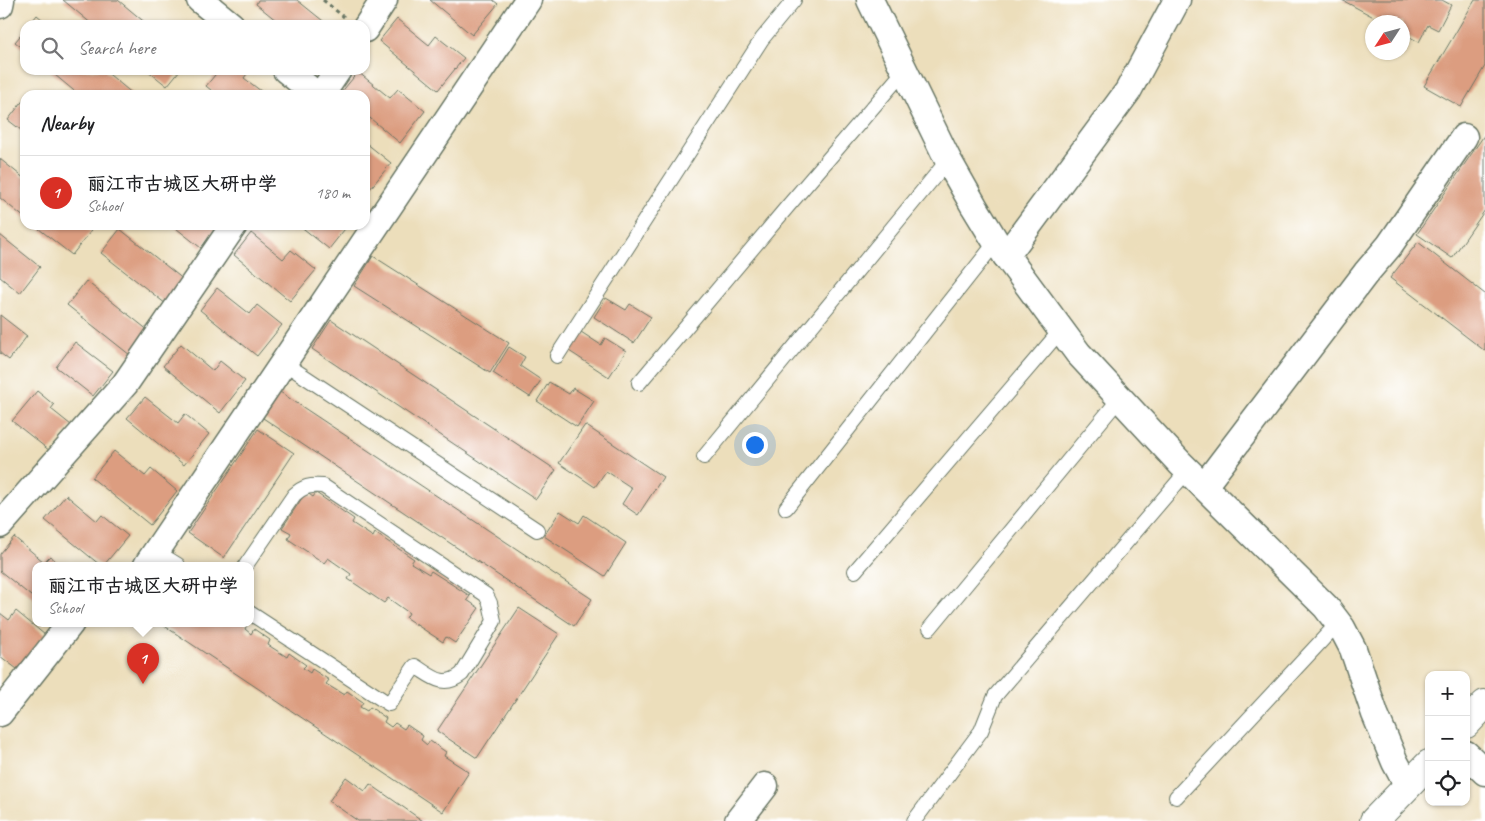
<!DOCTYPE html>
<html lang="en">
<head>
<meta charset="utf-8">
<style>
  :root { --surface:#fff; --page:#f6f6f6; --text:#202124; --muted:#757577; --line:#e0e0e0; --accent:#d93025 }
  body { margin:0; font-family:Caveat,"LXGW WenKai TC",sans-serif; background:var(--page); color:var(--text) }
  .controls { position:absolute; right:15px; bottom:15px; display:grid; overflow:hidden; border-radius:10px; box-shadow:0 1px 4px #0004 }
  .controls button { width:45px; height:45px; display:grid; place-items:center; padding:0; border:0; border-bottom:1px solid var(--line); background:var(--surface); color:var(--text); font:25px sans-serif }
  .compass { position:absolute; left:1365px; top:15px; width:45px; height:45px; border-radius:50%; background:var(--surface); box-shadow:0 1px 4px #0004; rotate:234deg }
  .you { position:absolute; left:754px; top:444px; width:18px; height:18px; margin:-12px; border:4px solid #fff; border-radius:50%; background:#1a73e8; box-shadow:0 0 0 8px #1a73e833 }
  .badge { display:grid; place-items:center; width:32px; height:32px; border-radius:50%; background:var(--accent); color:#fff; font-size:16px; font-weight:700 }
  .pin { position:absolute; translate:-50% -41px; filter:drop-shadow(0 1px 2px #0008) }
  .pin::after { content:''; position:absolute; top:26px; width:18px; height:15px; background:inherit; clip-path:polygon(0 0,100% 0,50% 100%) }
  .popup { position:absolute; left:32px; top:562px; width:222px; height:65px; box-sizing:border-box; display:grid; place-content:center; border-radius:10px; background:var(--surface); filter:drop-shadow(0 1px 4px #0005); font-size:16px; white-space:nowrap; color:var(--muted) }
  .popup b { font-size:19px; color:var(--text) }
  .popup::after { content:''; position:absolute; left:50%; top:100%; margin-left:-10px; border:10px solid transparent; border-top-color:var(--surface) }
  .list { margin:0; padding:0; list-style:none }
  h2 { display:flex; justify-content:space-between; align-items:center; height:65px; margin:0; padding:0 20px; font-size:21px }
  h2 small { font-size:16px; font-weight:400; color:var(--muted) }
  .list li { display:grid; grid-template-columns:32px 1fr auto; gap:15px; align-items:center; box-sizing:border-box; height:75px; padding:0 20px; border-top:1px solid var(--line) }
  .list b { display:block; font-size:19px; white-space:nowrap }
  .list p { margin:0; font-size:16px; white-space:nowrap; color:var(--muted) }
  .list em { font-size:16px; font-style:normal; color:var(--muted) }
  .icon { flex:none; width:28px; height:28px; fill:none; stroke:currentColor; stroke-width:2; stroke-linecap:round; stroke-linejoin:round }
  .map { position:relative; flex:none; width:1485px; height:821px; overflow:hidden }
  .search { position:absolute; background:var(--surface); box-shadow:0 1px 4px #0004; left:20px; top:20px; width:350px; height:55px; display:flex; align-items:center; gap:12px; box-sizing:border-box; padding:0 18px; border-radius:15px; color:var(--muted); font-size:19px }
  .panel { position:absolute; background:var(--surface); box-shadow:0 1px 4px #0004; left:20px; top:90px; width:350px; height:140px; border-radius:15px }
  .map>svg:first-child { display:block }
  .building { fill:#dc9d80 }
  .lines { fill:none; stroke-linecap:round; stroke-linejoin:round }
  .lane-casing { stroke:#677563; stroke-width:16 }
  .street-casing { stroke:#677563; stroke-width:29 }
  .secondary-casing { stroke:#677563; stroke-width:30 }
  .path { stroke:#677563; stroke-width:3; stroke-dasharray:4 4; stroke-linecap:butt }
  .lane { stroke:#fff; stroke-width:14 }
  .street { stroke:#fff; stroke-width:26 }
  .secondary { stroke:#fff; stroke-width:28 }
</style>
</head>
<body>
<div class="map">
<svg width="1485" height="821" viewBox="0 0 1485 821">
  <rect width="100%" height="100%" fill="#fff"/>
  <filter id="ink" filterUnits="userSpaceOnUse"><feTurbulence type="fractalNoise" baseFrequency=".02" numOctaves="2"/><feDisplacementMap in="SourceGraphic" scale="10" xChannelSelector="R" yChannelSelector="G"/><feConvolveMatrix kernelMatrix="1 2 1 2 8 2 1 2 1" color-interpolation-filters="sRGB"/></filter>
  <filter id="wash" filterUnits="userSpaceOnUse"><feTurbulence type="fractalNoise" baseFrequency=".0096" numOctaves="4" result="noise"/><feDisplacementMap in="SourceGraphic" scale="20" xChannelSelector="R" yChannelSelector="G"/><feGaussianBlur stdDeviation="1.12" result="paint"/><feColorMatrix in="noise" values="0 0 0 0 0 0 0 0 0 0 0 0 0 0 0 0 0 1.4 0 .05"/><feComposite in="paint" operator="in"/></filter>
  <g filter="url(#wash)">
    <rect width="100%" height="100%" fill="#ecdebb"/>
    <g id="blocks">
      <g class="building">
        <polygon points="63,0 118,0 148,25 93,25"/>
        <polygon points="258,0 297,0 328,25 282,25 256,4"/>
        <polygon points="430,0 493,0 498,4 472,35"/>
        <polygon points="1342,0 1442,0 1451,5 1438,30 1428,25 1419,42 1402,33 1402,22 1383,22"/>
        <polygon points="1475,0 1485,0 1485,66 1461,107 1424,86"/>
        <polygon points="37,15 49,25 29,25"/>
        <polygon points="397,19 429,45 436,36 464,58 438,90 379,41"/>
        <polygon points="25,30 25,50 15,42"/>
        <polygon points="49,70 104,70 134,95 79,95"/>
        <polygon points="147,70 180,70 167,86"/>
        <polygon points="219,70 248,70 249,71 244,78 266,95 217,95 206,86"/>
        <polygon points="358,72 390,98 398,89 425,111 400,143 365,114 365,95 342,95 340,94"/>
        <polygon points="25,98 25,133 8,120"/>
        <polygon points="1485,134 1485,210 1452,258 1417,234"/>
        <polygon points="366,143 391,163 365,195 365,145"/>
        <polygon points="0,159 25,179 25,218 0,198"/>
        <polygon points="34,225 83,225 91,231 72,255"/>
        <polygon points="172,225 219,225 201,248"/>
        <polygon points="299,225 348,225 329,249"/>
        <polygon points="120,229 184,280 166,304 101,253"/>
        <polygon points="251,233 283,259 291,250 316,270 290,301 234,255"/>
        <polygon points="0,235 40,267 20,293 0,277"/>
        <polygon points="1418,242 1485,294 1485,351 1390,278"/>
        <polygon points="373,256 509,343 490,373 354,286"/>
        <polygon points="86,281 149,331 130,355 67,305"/>
        <polygon points="217,288 250,314 257,305 282,325 257,356 200,310"/>
        <polygon points="606,298 626,310 630,304 651,317 634,343 594,317"/>
        <polygon points="0,315 27,336 9,360 0,353"/>
        <polygon points="331,320 556,470 536,499 312,349"/>
        <polygon points="581,332 601,345 605,338 626,351 609,377 569,351"/>
        <polygon points="75,342 113,371 93,396 56,367"/>
        <polygon points="181,344 213,371 220,361 245,381 220,413 163,366"/>
        <polygon points="509,347 525,357 520,366 541,380 530,397 493,373"/>
        <polygon points="549,382 569,394 573,388 594,401 577,427 537,401"/>
        <polygon points="37,391 54,405 51,409 71,425 50,451 12,421"/>
        <polygon points="280,392 592,599 574,626 263,418"/>
        <polygon points="145,397 178,423 185,414 209,434 184,465 127,418"/>
        <polygon points="585,425 663,477 638,515 622,504 632,488 606,471 595,487 559,463"/>
        <polygon points="258,429 294,453 224,558 188,533"/>
        <polygon points="114,451 145,476 151,469 177,491 150,525 92,478"/>
        <polygon points="306,492 313,497 316,493 354,519 352,523 373,537 375,533 414,559 411,563 429,574 431,571 470,596 467,600 479,608 455,643 446,637 443,642 406,618 409,613 388,598 384,603 348,579 351,574 328,558 324,563 288,539 291,533 282,528"/>
        <polygon points="66,495 97,521 102,515 128,536 104,565 100,565 45,520"/>
        <polygon points="560,511 579,523 584,515 626,543 605,576 544,536"/>
        <polygon points="14,537 44,562 50,556 61,565 36,565 36,600 0,571 0,554"/>
        <polygon points="519,608 559,634 477,758 437,731"/>
        <polygon points="16,611 45,635 17,669 0,656 0,613 9,620"/>
        <polygon points="160,623 244,623 247,625 245,629 251,634 254,629 270,640 268,645 287,657 289,653 306,665 303,668 310,673 312,669 329,680 326,684 344,695 347,691 363,702 360,707 367,711 370,707 386,718 384,722 391,727 395,723 404,729 407,725 423,736 421,740 427,745 430,741 446,752 444,756 469,772 443,812"/>
        <polygon points="346,777 365,791 370,784 423,821 358,821 329,801"/>
      </g>
    </g>
  </g>
  <g filter="url(#ink)">
    <use href="#blocks" fill-opacity="0" stroke="#677563" stroke-width="1"/>
    <g class="lines">
      <defs>
        <g id="lane">
          <polyline points="557,356 762,39 794,0"/>
          <polyline points="284,363 537,530"/>
          <polyline points="639,383 788,206 904,71"/>
          <polyline points="704,457 948,160"/>
          <polyline points="786,508 996,242"/>
          <polyline points="157,552 178,565"/>
          <path d="M246,565L294,495C304,486 310,485 323,486L486,595L490,603L494,621L462,674C443,689 433,677 415,666L389,704L250,613"/>
          <polyline points="855,571 1061,330"/>
          <polyline points="930,628 1120,398"/>
          <polyline points="1176,797 1338,623"/>
          <polyline points="914,821 981,731 995,696 1188,470"/>
        </g>
        <g id="street">
          <polyline points="200,0 231,25"/>
          <polyline points="870,0 948,160 974,206 996,242 1078,353 1180,463 1326,607 1342,628 1353,649 1375,714 1395,762 1408,786"/>
          <polyline points="0,5 1,0"/>
          <polyline points="365,29 384,0"/>
          <polyline points="286,70 317,95"/>
          <polyline points="321,95 338,70"/>
          <polyline points="1006,256 1128,91 1177,0"/>
          <polyline points="1204,486 1366,273 1389,246 1464,137"/>
          <polyline points="0,525 125,384 234,225"/>
          <polyline points="147,565 528,0"/>
          <polyline points="0,713 71,623"/>
          <polyline points="1466,754 1485,772"/>
          <polyline points="738,821 765,786"/>
        </g>
        <g id="secondary">
          <polyline points="1466,724 1485,704"/>
          <polyline points="1374,821 1429,764"/>
        </g>
      </defs>
      <use href="#lane" class="lane-casing"/>
      <use href="#street" class="street-casing"/>
      <use href="#secondary" class="secondary-casing"/>
      <polyline class="path" points="323,0 344,17"/>
      <use href="#lane" class="lane"/>
      <use href="#street" class="street"/>
      <use href="#secondary" class="secondary"/>
    </g>
  </g>
</svg>
<div class="controls">
<button>+</button>
<button>−</button>
<button><svg class="icon" aria-label="locate" viewBox="0 0 24 24"><circle cx="12" cy="12" r="6"/><path d="M12 2v4M12 18v4M2 12h4M18 12h4"/></svg></button>
</div>
<svg class="compass" viewBox="-18 -18 36 36"><path d="M0-13l5 13h-10z" fill="#e53935"/><path d="M0 13l5-13h-10z" fill="#757577"/></svg>
<div class="you"></div>
<div class="pin badge" style="left:143px;top:684px">1</div>
<div class="popup"><b>丽江市古城区大研中学</b>School</div>
<div class="search"><svg class="icon" aria-label="search" viewBox="0 0 24 24"><circle cx="10" cy="10" r="6"/><path d="M15 15l6 6"/></svg>Search here</div>
<section class="panel">
<h2>Nearby<small></small></h2>
<ul class="list">
<li><span class="badge">1</span><div><b>丽江市古城区大研中学</b><p>School</p></div><em>180 m</em></li>
</ul>
</section>
</div>
</body>
</html>
